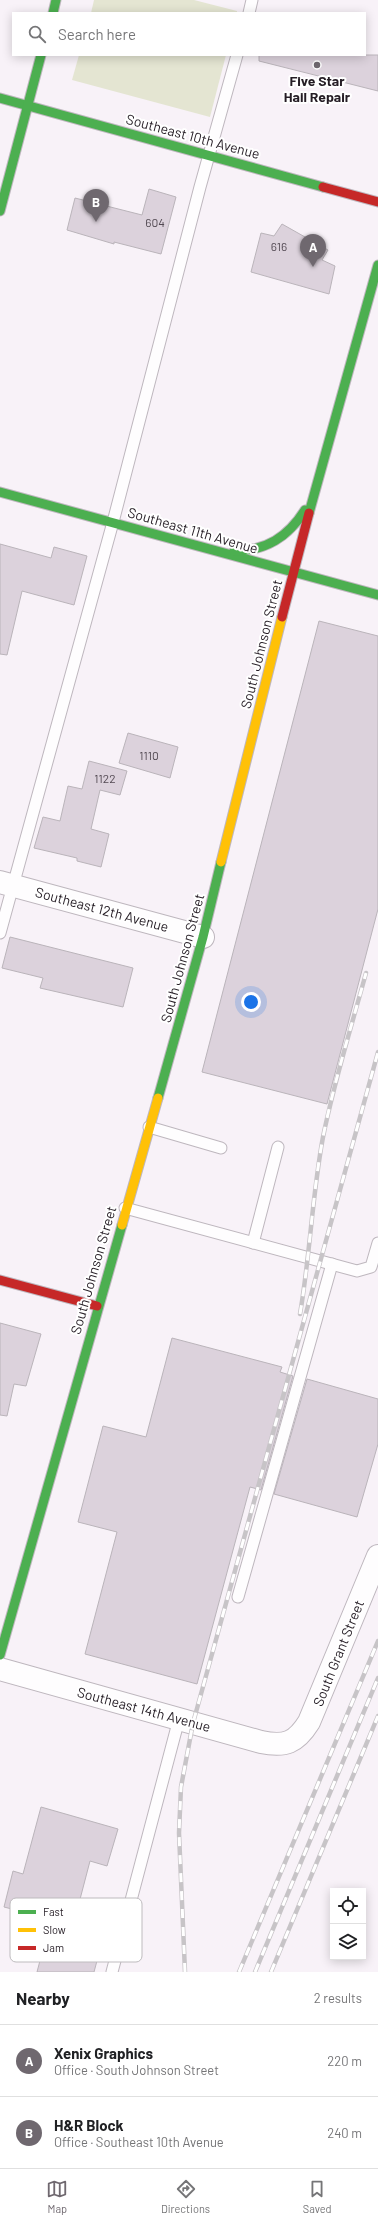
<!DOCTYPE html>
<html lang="en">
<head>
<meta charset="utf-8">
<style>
  :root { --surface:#fff; --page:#f6f6f6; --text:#202124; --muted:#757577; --line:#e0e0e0; --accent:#6f686f }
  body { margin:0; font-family:Barlow,sans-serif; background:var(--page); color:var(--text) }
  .controls { position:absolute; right:12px; bottom:12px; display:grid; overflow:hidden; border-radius:0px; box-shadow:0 2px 10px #0003 }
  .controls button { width:36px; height:36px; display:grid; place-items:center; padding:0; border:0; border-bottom:1px solid var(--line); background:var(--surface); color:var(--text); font:20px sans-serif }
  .you { position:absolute; left:251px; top:1002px; width:14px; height:14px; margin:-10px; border:3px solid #fff; border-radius:50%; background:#1a73e8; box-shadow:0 0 0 6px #1a73e833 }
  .badge { display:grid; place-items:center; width:26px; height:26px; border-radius:50%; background:var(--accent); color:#fff; font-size:13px; font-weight:700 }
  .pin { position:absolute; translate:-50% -33px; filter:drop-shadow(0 1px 2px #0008) }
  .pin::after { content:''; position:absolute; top:21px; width:14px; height:12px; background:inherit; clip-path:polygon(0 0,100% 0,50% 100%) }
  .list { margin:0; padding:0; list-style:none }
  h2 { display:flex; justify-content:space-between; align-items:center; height:52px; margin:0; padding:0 16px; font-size:17px }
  h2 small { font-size:13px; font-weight:400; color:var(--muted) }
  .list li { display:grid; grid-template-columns:26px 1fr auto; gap:12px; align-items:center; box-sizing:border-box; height:72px; padding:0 16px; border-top:1px solid var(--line) }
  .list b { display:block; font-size:15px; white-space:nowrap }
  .list p { margin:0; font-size:13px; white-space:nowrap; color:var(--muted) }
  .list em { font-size:13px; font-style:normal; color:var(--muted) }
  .icon { flex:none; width:22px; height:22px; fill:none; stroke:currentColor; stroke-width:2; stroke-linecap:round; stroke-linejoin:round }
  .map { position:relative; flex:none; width:378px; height:1972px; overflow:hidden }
  .search { position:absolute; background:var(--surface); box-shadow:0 2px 10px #0003; left:12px; right:12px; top:12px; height:44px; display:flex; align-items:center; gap:10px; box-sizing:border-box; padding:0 14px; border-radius:0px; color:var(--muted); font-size:15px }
  .sheet { height:196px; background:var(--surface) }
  nav { display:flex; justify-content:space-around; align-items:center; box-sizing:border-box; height:56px; border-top:1px solid var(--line); background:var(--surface); font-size:11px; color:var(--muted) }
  nav a { display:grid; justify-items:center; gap:2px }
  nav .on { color:var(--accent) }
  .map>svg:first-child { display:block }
  .green { fill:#e4e5d2 }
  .building { fill:#dcd2dc; stroke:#bab4ba }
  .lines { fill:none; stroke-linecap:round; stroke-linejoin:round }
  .lane-casing { stroke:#beb7be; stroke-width:13 }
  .street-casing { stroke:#beb7be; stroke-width:24 }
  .fast-casing { stroke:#beb7be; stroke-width:11 }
  .slow-casing { stroke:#beb7be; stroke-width:11 }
  .jam-casing { stroke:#beb7be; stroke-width:11 }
  .lane { stroke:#fefdfe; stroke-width:11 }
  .street { stroke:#fefdfe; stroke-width:22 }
  .fast { stroke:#4caf50; stroke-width:9 }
  .slow { stroke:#ffc107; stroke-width:9 }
  .jam { stroke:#c62828; stroke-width:9 }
  .rail-casing { stroke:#c7c4c7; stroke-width:4.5 }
  .rail { stroke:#fff; stroke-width:3; stroke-dasharray:9; stroke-linecap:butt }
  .poi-dot { fill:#6f686f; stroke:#fff; stroke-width:1.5 }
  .labels { text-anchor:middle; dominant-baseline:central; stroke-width:4; stroke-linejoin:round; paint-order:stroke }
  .number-label { font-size:12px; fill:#534a53 }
  .poi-label { font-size:14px; font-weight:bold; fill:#251d25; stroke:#fff }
  .street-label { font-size:14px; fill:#251d25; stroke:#fff }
  .key { fill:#fff; stroke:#bebbbe; stroke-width:1 }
  .key-label { font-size:11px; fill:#251d25 }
</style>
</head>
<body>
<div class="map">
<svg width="378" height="1972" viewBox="0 0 378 1972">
  <rect width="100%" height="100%" fill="#f8f2f8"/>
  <g class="green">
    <polygon points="94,0 194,0 237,11 237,13 91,13"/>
    <polygon points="79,55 226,55 210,117 72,80"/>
  </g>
  <g class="building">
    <polygon points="259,55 378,55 378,91 259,61"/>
    <polygon points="149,189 176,197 161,254 114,242 114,244 67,230 75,198 142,215"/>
    <polygon points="282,224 328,250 322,260 335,266 329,294 251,272 261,233 274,236"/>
    <polygon points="0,544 51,558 54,547 87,556 74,605 22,591 7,655 0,654"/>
    <polygon points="319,621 378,636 378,909 327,1104 202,1072"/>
    <polygon points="128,733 178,747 170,778 119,763"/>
    <polygon points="89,761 127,771 120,795 100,790 91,829 109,834 101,867 77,861 77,858 34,848 43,817 60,821 68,786 82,789"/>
    <polygon points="10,937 133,968 123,1007 40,988 43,978 2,968"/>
    <polygon points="0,1323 41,1334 26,1386 14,1384 7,1416 0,1415"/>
    <polygon points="172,1338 282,1367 280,1372 293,1376 261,1490 250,1487 197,1684 85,1654 117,1532 78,1522 103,1426 146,1437"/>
    <polygon points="307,1379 378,1399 378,1444 357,1517 274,1494"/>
    <polygon points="41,1807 118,1829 107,1866 90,1861 67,1949 98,1957 94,1972 37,1972 51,1919 4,1907 13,1871 23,1874"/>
  </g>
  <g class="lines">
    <defs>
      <g id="lane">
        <polyline points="249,13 252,0"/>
        <polyline points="0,933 113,522 200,187 237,55"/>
        <polyline points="149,1127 221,1148"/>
        <polyline points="125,1208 357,1271 371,1267 378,1243"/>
        <polyline points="253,1243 278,1147"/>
        <polyline points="238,1597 332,1264"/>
        <polyline points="112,1972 179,1719"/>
      </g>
      <g id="street">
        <polyline points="0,882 203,937"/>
        <path d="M0,1669L261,1742C285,1747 296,1743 309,1722L378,1556"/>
      </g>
      <g id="fast">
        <polyline points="53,13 56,0"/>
        <polyline points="0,98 323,187"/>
        <polyline points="0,211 41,55"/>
        <polyline points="0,492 378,595"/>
        <polyline points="309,513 378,265"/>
        <path d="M234,551C266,551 288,537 305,510"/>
        <polyline points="158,1098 203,937 221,862"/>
        <polyline points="0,1655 122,1225"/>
      </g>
      <g id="slow">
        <polyline points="221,862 282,617"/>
        <polyline points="122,1225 158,1098"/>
      </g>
      <g id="jam">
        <polyline points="323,187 378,202"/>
        <polyline points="282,617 309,513"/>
        <polyline points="0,1280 97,1306"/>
      </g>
    </defs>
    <use href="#lane" class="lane-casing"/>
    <use href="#street" class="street-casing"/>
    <use href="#fast" class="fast-casing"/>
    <use href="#slow" class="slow-casing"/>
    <use href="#jam" class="jam-casing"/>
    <use href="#lane" class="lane"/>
    <use href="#street" class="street"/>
    <use href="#fast" class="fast"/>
    <use href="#slow" class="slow"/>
    <use href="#jam" class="jam"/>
    <defs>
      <g id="rail">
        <path d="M300,1314C310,1256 312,1196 323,1137C334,1082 351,1028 366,973"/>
        <polyline points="185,1972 179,1833 181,1787 193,1723 378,1052"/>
        <polyline points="239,1972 378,1641"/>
        <polyline points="255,1972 378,1678"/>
        <polyline points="271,1972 378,1716"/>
      </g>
    </defs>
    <use href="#rail" class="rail-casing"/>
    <use href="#rail" class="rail"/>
  </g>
  <circle class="poi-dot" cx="317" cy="65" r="4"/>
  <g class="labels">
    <g class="number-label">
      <text x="155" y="222">604</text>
      <text x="279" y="246">616</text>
      <text x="149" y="755">1110</text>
      <text x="105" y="778">1122</text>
    </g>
    <g class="poi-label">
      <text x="317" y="80">Five Star<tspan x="317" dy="16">Hail Repair</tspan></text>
    </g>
    <g class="street-label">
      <text transform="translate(193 136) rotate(15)">Southeast 10th Avenue</text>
      <text transform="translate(193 530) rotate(16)">Southeast 11th Avenue</text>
      <text transform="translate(261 644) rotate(-76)">South Johnson Street</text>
      <text transform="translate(102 909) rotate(15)">Southeast 12th Avenue</text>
      <text transform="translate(182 958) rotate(-75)">South Johnson Street</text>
      <text transform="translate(93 1270) rotate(-74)">South Johnson Street</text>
      <text transform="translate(338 1653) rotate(-68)">South Grant Street</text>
      <text transform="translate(144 1709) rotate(15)">Southeast 14th Avenue</text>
    </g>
  </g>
  <rect x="10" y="1898" width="132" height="64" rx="6" class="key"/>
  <rect x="18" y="1910" width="18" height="4" fill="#4caf50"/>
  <rect x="18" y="1928" width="18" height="4" fill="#ffc107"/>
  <rect x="18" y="1946" width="18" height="4" fill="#c62828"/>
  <g class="key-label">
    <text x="43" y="1916">Fast</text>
    <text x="43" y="1934">Slow</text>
    <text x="43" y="1952">Jam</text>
  </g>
</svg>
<div class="controls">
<button><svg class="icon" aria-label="locate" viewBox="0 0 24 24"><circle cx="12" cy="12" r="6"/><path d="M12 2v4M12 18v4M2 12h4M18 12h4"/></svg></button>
<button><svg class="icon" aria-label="layers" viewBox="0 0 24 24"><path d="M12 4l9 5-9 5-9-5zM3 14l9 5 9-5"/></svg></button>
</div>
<div class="you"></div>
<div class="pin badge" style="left:313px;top:267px">A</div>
<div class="pin badge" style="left:96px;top:222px">B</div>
<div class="search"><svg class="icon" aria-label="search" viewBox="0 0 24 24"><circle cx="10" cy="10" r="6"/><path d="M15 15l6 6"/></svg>Search here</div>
</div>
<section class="sheet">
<h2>Nearby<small>2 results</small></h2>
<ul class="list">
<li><span class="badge">A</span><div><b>Xenix Graphics</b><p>Office · South Johnson Street</p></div><em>220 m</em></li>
<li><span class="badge">B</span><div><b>H&amp;R Block</b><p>Office · Southeast 10th Avenue</p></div><em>240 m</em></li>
</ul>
</section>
<nav>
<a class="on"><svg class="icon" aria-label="map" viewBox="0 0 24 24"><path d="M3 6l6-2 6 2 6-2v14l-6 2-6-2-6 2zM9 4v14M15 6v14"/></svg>Map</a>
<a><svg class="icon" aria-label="directions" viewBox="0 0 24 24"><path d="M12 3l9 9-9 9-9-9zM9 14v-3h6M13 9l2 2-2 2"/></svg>Directions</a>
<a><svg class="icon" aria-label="saved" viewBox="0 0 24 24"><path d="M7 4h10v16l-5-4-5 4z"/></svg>Saved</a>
</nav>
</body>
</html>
